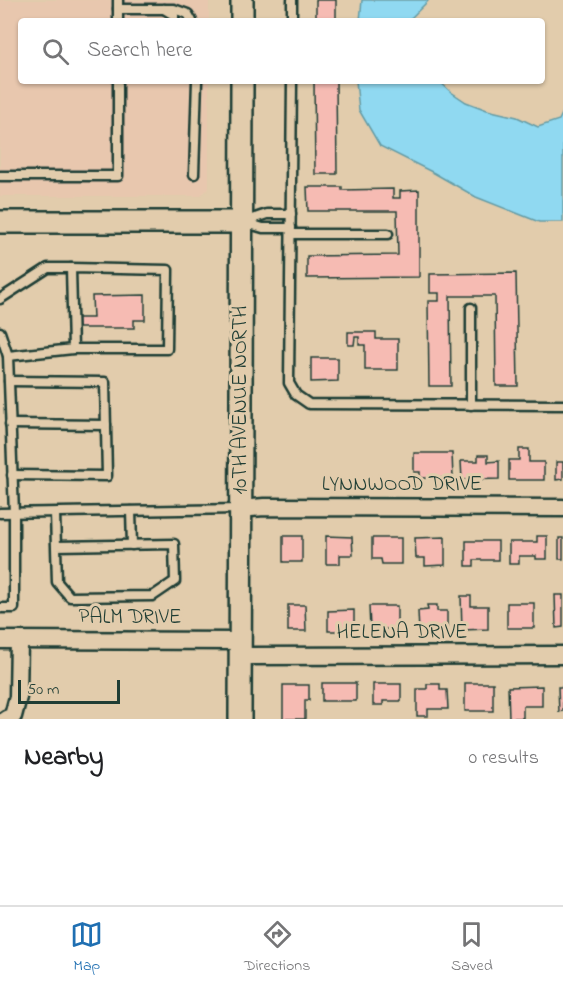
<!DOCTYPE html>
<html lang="en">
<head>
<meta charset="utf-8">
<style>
  :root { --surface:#fff; --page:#f6f6f6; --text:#202124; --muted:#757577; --line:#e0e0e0; --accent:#1f6fb2 }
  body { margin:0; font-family:"Indie Flower",sans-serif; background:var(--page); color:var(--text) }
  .scale { position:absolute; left:18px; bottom:15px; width:102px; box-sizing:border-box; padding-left:6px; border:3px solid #1f3d34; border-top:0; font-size:16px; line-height:21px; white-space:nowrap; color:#1f3d34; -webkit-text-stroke:4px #e2ccac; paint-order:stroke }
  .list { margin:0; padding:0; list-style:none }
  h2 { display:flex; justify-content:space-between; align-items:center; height:78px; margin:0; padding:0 24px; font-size:26px }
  h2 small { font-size:20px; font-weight:400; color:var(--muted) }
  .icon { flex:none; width:33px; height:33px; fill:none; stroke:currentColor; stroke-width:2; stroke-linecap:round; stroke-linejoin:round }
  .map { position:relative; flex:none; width:563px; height:719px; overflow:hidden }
  .search { position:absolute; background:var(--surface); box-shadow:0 2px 4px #0004; left:18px; right:18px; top:18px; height:66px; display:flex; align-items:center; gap:15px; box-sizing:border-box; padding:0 21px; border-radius:6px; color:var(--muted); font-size:22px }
  .sheet { height:186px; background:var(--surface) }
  nav { display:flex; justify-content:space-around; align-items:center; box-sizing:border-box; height:84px; border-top:2px solid var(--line); background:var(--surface); font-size:16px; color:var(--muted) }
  nav a { display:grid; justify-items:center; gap:3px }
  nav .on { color:var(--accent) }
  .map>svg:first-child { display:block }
  .built { fill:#e8c7ae }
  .water { fill:#90d9f1; stroke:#639ba5; stroke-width:1.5 }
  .building { fill:#f6bbb3; stroke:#1f3d34; stroke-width:1.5 }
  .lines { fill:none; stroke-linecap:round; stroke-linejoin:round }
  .service-casing { stroke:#1f3d34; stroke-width:13 }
  .minor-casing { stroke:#1f3d34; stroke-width:21 }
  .tertiary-casing { stroke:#1f3d34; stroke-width:26 }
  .service { stroke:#e2ccac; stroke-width:8 }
  .minor { stroke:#e2ccac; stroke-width:16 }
  .tertiary { stroke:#e2ccac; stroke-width:21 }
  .labels { text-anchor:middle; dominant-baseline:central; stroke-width:6; stroke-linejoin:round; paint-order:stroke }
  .street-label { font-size:21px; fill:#1f3d34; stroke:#e2ccac }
</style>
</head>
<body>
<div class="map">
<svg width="563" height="719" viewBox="0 0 563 719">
  <rect width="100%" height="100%" fill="#e2ccac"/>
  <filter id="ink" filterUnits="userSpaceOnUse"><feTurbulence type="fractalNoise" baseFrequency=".0167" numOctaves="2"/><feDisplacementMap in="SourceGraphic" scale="12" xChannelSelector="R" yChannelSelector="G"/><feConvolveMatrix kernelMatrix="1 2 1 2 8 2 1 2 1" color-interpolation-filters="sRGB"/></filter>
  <g filter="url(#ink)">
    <polygon class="built" points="0,0 209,0 209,21 21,21 21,81 209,81 209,188 200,196 0,196"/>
    <g class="water">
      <polygon points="362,0 428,0 428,1 408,21 360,21"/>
      <polygon points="356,81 439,81 451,92 466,102 487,110 517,117 538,127 559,120 563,112 563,222 539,222 476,197 434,173 380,146 359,110"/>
    </g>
    <g class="building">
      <rect x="316" y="0" width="20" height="21"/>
      <polygon points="314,81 336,81 337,174 315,174"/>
      <polygon points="307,187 342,187 342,190 393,189 393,198 400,198 400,191 419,190 419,277 307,278 307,256 398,255 397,211 308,211"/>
      <polygon points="516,273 518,386 496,386 495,296 450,296 451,386 429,386 428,301 439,301 439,293 430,293 430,274"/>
      <polygon points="145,295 145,320 134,320 134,328 75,328 75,318 93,318 92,296"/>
      <polygon points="348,332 376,332 376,339 398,339 398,370 365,370 365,345 359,345 359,337 355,337 354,345 348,345"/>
      <polygon points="311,358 338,358 338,381 311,382"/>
      <polygon points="519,449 529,449 529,462 544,462 544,480 509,480 509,460 519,460"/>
      <polygon points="414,453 452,453 453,478 420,478 420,472 414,472"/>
      <polygon points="478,455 488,455 488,462 499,461 499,479 462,480 461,461 478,461"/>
      <polygon points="556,462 563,462 563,479 556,480"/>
      <rect x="283" y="536" width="19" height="26"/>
      <polygon points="326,536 352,537 353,555 340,555 340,564 326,564"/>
      <polygon points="537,536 547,536 547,559 536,559 536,556 519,556 519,564 509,564 509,542 537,542"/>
      <polygon points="445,537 445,565 425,566 425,558 416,558 415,538"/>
      <polygon points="372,538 401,538 401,564 382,564 381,559 372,559"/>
      <rect x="559" y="538" width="4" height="21"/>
      <polygon points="466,541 498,541 498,560 474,560 474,566 466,566"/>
      <polygon points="555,595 563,595 563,627 556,628"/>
      <polygon points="461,596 471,596 471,606 488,606 488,629 462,630"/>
      <rect x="507" y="603" width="27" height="25"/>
      <polygon points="288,605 305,605 306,631 288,631"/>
      <polygon points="427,605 437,605 437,611 447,611 447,631 419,632 418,611 428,610"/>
      <polygon points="369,606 397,606 397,629 370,629"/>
      <polygon points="354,610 354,631 328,631 328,611"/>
      <rect x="322" y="683" width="34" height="18"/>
      <rect x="465" y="683" width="28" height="28"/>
      <polygon points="373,684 401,684 401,701 383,701 383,705 373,705"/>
      <polygon points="427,684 440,684 440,690 447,690 448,709 428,709 428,716 417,716 417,689 427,689"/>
      <polygon points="283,685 309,685 309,700 305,700 305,719 283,719"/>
      <polygon points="542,686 542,706 523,706 523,718 509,718 508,687"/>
      <polygon points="558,687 563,687 563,711 559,712"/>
    </g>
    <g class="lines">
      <defs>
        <g id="service">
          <polyline points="118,0 118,21"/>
          <polyline points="118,9 174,9 188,14 192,21"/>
          <polyline points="164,9 174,15 174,21"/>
          <polyline points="292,21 292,0"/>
          <polyline points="292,81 289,383 296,395 309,404 563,405"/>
          <polyline points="194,174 197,81"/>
          <polyline points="0,176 118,176 118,81"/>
          <polyline points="243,222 267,214 291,214"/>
          <polyline points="243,222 263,228 291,228"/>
          <polyline points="291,234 388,234"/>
          <polyline points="0,299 48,268 71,268"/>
          <polyline points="471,308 471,405"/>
          <polyline points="0,332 8,356 14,513 14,608 0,608"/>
          <polyline points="8,356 73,349 167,349 168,270 71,268 73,349"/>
          <polyline points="9,381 105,382 107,476 12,475"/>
          <polyline points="10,424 106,425"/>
          <polyline points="131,511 132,545"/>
          <polyline points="0,513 240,509"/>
          <polyline points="55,513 57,582 70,597 153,596 175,581 174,544 56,546"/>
        </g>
        <g id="minor">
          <polyline points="240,509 264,507 563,508"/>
          <polyline points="0,640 240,641"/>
          <polyline points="240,656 563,655"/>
          <polyline points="6,719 13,716 18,697 19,640"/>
        </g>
        <g id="tertiary">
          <polyline points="242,0 242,21"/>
          <polyline points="0,222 242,222"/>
          <polyline points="240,719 242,81"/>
        </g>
      </defs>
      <use href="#service" class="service-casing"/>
      <use href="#minor" class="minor-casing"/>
      <use href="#tertiary" class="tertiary-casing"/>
      <use href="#service" class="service"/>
      <use href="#minor" class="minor"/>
      <use href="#tertiary" class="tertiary"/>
    </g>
  </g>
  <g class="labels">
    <g class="street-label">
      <text transform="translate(241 400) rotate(-90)">10TH AVENUE NORTH</text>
      <text x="402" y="485">LYNNWOOD DRIVE</text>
      <text x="130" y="618">PALM DRIVE</text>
      <text x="402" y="633">HELENA DRIVE</text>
    </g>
  </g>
</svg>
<div class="scale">50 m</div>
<div class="search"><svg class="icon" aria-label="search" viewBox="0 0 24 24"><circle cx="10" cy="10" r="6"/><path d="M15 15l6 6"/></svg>Search here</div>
</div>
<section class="sheet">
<h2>Nearby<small>0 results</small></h2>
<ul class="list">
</ul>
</section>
<nav>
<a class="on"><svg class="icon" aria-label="map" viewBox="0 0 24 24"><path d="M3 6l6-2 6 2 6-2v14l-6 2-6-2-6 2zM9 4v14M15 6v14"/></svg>Map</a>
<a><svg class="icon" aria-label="directions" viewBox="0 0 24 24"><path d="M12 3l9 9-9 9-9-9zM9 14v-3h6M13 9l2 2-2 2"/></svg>Directions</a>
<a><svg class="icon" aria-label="saved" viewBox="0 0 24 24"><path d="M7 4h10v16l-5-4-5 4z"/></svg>Saved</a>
</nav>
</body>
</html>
